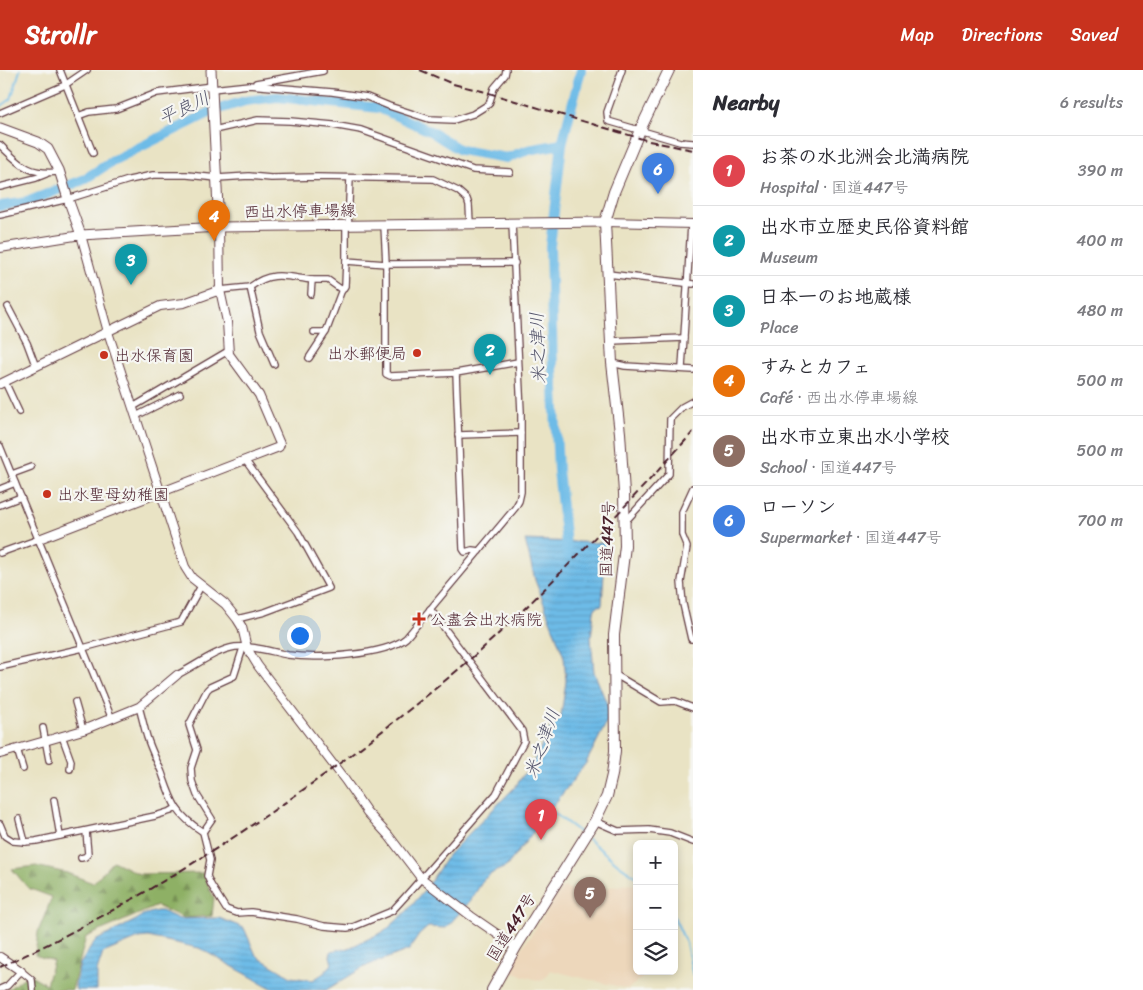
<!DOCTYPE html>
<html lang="en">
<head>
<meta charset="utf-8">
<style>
  :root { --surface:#fff; --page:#f2f2f3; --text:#2b2b33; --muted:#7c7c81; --line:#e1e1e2; --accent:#c8321e }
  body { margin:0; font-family:Sriracha,"Klee One",sans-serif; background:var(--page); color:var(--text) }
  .controls { position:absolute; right:15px; bottom:15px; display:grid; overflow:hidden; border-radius:8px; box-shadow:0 2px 8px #0003 }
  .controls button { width:45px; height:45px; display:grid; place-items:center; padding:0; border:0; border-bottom:1px solid var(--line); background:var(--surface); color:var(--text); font:25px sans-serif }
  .you { position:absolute; left:299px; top:565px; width:18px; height:18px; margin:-12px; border:4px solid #fff; border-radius:50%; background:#1a73e8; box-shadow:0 0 0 8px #1a73e833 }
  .badge { display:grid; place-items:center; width:32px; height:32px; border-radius:50%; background:var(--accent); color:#fff; font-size:16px; font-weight:700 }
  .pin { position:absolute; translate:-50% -41px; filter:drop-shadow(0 1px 2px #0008) }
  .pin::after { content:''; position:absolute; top:26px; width:18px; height:15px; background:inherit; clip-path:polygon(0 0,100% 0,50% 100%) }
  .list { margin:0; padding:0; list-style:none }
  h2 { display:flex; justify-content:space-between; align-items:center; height:65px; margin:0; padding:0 20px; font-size:21px }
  h2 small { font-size:16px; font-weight:400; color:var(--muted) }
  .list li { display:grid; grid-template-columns:32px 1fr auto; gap:15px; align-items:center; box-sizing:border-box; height:70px; padding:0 20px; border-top:1px solid var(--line) }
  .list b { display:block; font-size:19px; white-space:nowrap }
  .list p { margin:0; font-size:16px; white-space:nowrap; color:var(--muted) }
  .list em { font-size:16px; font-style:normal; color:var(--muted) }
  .icon { flex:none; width:28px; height:28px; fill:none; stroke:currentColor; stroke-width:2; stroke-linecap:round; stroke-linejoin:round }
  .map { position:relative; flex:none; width:693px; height:920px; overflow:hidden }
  header { display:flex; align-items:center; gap:30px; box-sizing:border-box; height:70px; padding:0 25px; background:var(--accent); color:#fff }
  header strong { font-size:24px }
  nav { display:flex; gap:28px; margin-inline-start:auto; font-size:18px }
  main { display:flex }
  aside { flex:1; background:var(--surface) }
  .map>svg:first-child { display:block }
  .built { fill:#edd7bb }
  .forest { fill:url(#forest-firs); stroke:#6c6848 }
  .water { fill:url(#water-rules); stroke:#5c6d89 }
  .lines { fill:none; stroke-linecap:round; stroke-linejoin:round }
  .stream { stroke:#6dbbe7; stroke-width:2 }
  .river { stroke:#6dbbe7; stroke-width:10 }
  .minor-casing { stroke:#623c42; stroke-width:8 }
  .tertiary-casing { stroke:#623c42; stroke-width:10 }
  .secondary-casing { stroke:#623c42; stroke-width:11 }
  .trunk-casing { stroke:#623c42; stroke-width:12 }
  .minor { stroke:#fff; stroke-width:5.5 }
  .tertiary { stroke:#fff; stroke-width:8 }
  .secondary { stroke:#fff; stroke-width:9 }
  .trunk { stroke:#fff; stroke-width:10 }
  .rail { stroke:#4a1f2b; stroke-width:2; stroke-dasharray:8 4; stroke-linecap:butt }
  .poi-dot { fill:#c8321e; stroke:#f6f6f2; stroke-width:2 }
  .labels { text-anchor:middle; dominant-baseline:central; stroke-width:4.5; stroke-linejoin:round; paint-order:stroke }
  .street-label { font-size:16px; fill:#4a1f2b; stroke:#f6f6f2 }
  .poi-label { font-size:16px; fill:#4a1f2b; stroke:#f6f6f2; text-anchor:start }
  .water-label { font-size:18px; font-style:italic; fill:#56566d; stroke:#f6f6f2 }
</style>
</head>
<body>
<header>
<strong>Strollr</strong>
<nav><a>Map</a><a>Directions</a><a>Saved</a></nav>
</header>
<main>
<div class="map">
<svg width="693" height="920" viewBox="0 0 693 920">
  <defs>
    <pattern id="forest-firs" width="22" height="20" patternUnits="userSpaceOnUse" patternTransform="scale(1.25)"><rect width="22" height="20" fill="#8eb065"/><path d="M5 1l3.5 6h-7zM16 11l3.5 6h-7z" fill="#768f53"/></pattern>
    <pattern id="water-rules" width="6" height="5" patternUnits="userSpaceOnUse" patternTransform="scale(1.25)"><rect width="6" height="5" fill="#6dbbe7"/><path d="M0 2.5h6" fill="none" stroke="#60a0c6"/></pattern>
  </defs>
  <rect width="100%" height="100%" fill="#f6f6f2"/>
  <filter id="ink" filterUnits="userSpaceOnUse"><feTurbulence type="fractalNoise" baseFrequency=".02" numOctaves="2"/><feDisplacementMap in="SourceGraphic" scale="10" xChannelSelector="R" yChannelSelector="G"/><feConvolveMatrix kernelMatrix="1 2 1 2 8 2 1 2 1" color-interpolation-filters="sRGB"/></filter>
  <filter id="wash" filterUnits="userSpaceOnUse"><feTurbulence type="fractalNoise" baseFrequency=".0096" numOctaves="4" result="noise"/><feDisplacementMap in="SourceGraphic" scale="20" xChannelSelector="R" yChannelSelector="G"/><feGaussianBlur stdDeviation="1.12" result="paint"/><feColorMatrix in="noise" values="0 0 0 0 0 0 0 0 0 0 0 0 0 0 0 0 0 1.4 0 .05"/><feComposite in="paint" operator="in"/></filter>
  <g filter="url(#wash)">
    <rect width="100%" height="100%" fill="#e9e3c4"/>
    <polygon class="built" points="629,814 637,815 637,901 651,901 628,919 550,900 548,905 541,911 507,901 563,817 582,822"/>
    <polygon class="forest" points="113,791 139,804 203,803 214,828 212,846 184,848 157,836 86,867 72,920 7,920 29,904 46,914 53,891 35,885 38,862 52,827 28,818 12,799 36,796 67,803 93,813"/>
    <polygon class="water" points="525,470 606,473 602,535 596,537 594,541 591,568 594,602 611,644 586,693 534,761 506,797 494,802 484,809 471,830 446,858 428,857 419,865 409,880 366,896 326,920 275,920 199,878 148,867 139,868 103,883 97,901 97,920 76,920 75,916 80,894 95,871 138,849 142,845 157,841 162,841 179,849 219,848 244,858 255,883 261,889 291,907 313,910 324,903 332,894 330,886 331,881 349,878 385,861 407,841 424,821 449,784 515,717 536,687 550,658 561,646 566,611 564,587 535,510"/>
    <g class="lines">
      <g class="stream">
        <polyline points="0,37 11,29 20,0"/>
        <polyline points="550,740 582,764"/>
        <polyline points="588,769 619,795 637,807"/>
        <polyline points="674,847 686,873 693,906"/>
      </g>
      <g class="river">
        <polyline points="0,136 27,132 83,110 116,89 213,41 245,31 277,27 379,38 430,61 460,80 507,88 528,80 562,74"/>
        <polyline points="567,483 558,400 553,298 550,176 562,74 581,0"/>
      </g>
    </g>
  </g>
  <g filter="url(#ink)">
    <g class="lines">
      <defs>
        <g id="minor">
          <polyline points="60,0 93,83"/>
          <polyline points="622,0 607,42 608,51 680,72 693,73"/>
          <polyline points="256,13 323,1"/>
          <polyline points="212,19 249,15 332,22 367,27 389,36 429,49 454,50 473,44 489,34 494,18 505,5 506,0"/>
          <polyline points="0,43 65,15 87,0"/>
          <polyline points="78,46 89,42 116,39 157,23 212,16"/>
          <polyline points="214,60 258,50 290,51 333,55 361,60 473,100 510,102"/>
          <path d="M0,75C21,95 28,105 59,102"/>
          <polyline points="0,117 36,108 46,104"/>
          <polyline points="0,145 68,129 129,110 153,105 187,105 217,108 249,106 271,108 317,107 433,109 458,121 467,129 469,135 470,153"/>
          <polyline points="346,155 346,191 386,194 515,193"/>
          <polyline points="348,155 350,108"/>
          <polyline points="384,155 386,194 386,304 390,306 456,303 518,292"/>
          <polyline points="608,204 693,214"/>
          <polyline points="312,210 328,210 342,220"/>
          <path d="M250,217C272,200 287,207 312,210L311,224"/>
          <polyline points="220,220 250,217 260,261 274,294"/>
          <polyline points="8,237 27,273 36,297"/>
          <polyline points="314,262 326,262 341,222 345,216 346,191"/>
          <polyline points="611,271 684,268"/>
          <polyline points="309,288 326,262"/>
          <polyline points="612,293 625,296 693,300"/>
          <polyline points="682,298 691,155"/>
          <polyline points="456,303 463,479 465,482 472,480 479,481"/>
          <polyline points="5,312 19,342"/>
          <polyline points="133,337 228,281"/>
          <polyline points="136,346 180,324"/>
          <polyline points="458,365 521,363"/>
          <polyline points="0,376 112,649"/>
          <polyline points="12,404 31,397"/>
          <polyline points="693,418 682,442 682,465 687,477 681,512 683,534 691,569 693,569"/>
          <polyline points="0,419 15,413"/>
          <polyline points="0,435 21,427"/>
          <polyline points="625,452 669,404 670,349 682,337 693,331"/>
          <polyline points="0,483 39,469"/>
          <polyline points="237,549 265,542 329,518 298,462 245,390"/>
          <polyline points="0,597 83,578 181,552 201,516"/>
          <path d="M177,605C195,596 216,580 235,577C252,575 272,582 288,585C315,589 385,586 406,568L515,438L519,431L521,422V342L512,153"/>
          <polyline points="616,605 661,632 675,631 693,638"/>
          <polyline points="75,632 83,660"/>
          <path d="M139,637C142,647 144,657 147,667C151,680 157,691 162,703C172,732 175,744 203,762L210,790L207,806L211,815L226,839L237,843L251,842L297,849L324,856L347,858L353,857L392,841L404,828L496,724L524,671L522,661L430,539"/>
          <polyline points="43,658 49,690"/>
          <polyline points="62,666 71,691 70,699"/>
          <polyline points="17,679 23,699"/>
          <polyline points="54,730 60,766"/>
          <polyline points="19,749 25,772"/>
          <polyline points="595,751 618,761 649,760 670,763 693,772"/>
          <polyline points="0,754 5,766 13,771 25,772 36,771 155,746 171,741 176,738"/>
          <polyline points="203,762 212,749 197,725 192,711 191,698 197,680 189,655 207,620 210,617 234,606 243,578"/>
          <polyline points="81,788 85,787 88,784 86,761"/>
          <polyline points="0,919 7,916 21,901 32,910 33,920"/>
        </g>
        <g id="tertiary">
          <polyline points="605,152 693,154"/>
          <polyline points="0,178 81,165 108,262 185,497 192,508 225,534 237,549 242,557 247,578 258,596 345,710 367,742 389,766 421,808 471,846 516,877"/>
          <polyline points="0,314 160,236 184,233 220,220"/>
          <polyline points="39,469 279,377 280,374 259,325 229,284 227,252 220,220 219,157"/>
          <polyline points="0,684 83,660 139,637 177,605"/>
          <polyline points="0,887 21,901"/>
        </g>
        <g id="secondary">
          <polyline points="211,0 219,157"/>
          <polyline points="0,58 38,72 48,79 59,100 68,129 81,165 219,157 605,152"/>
        </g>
        <polyline id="trunk" points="492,920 516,877 595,751 607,726 612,705 615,681 614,565 625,476 624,423 620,363 612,293 605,152 614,122 640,60 669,0"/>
      </defs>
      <use href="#minor" class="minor-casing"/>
      <use href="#tertiary" class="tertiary-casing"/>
      <use href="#secondary" class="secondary-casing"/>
      <use href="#trunk" class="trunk-casing"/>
      <use href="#minor" class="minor"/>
      <use href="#tertiary" class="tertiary"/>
      <use href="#secondary" class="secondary"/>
      <use href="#trunk" class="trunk"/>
      <g class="rail">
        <polyline points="420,0 453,14 482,21 649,71 693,80"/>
        <path d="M0,897C164,822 315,719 453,604C495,569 534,530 572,491C613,449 654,406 693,362"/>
      </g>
    </g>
  </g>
  <g class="poi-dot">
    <circle cx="417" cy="283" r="5"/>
    <circle cx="104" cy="285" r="5"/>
    <circle cx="47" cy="424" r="5"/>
    <path d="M416.5 541.5h5v5h5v5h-5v5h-5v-5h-5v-5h5z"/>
  </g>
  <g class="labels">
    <g class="street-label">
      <text transform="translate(300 141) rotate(-1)">西出水停車場線</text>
      <text transform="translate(607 469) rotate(-88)">国道447号</text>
      <text transform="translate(511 857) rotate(-58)">国道447号</text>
    </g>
    <g class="poi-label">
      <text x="407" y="283" text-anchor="end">出水郵便局</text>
      <text x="114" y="285">出水保育園</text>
      <text x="57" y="424">出水聖母幼稚園</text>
      <text x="430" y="549">公盡会出水病院</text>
    </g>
    <g class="water-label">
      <text transform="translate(184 38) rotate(-25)">平良川</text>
      <text transform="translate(538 278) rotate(-92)">米之津川</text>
      <text transform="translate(542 673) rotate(-70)">米之津川</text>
    </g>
  </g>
</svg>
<div class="controls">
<button>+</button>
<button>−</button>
<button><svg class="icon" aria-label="layers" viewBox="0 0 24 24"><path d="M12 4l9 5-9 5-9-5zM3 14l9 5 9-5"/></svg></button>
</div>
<div class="you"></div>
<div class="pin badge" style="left:541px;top:770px;background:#e0444e">1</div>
<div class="pin badge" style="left:490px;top:305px;background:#0f9aa8">2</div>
<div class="pin badge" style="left:131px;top:215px;background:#0f9aa8">3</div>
<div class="pin badge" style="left:214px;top:171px;background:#e8710a">4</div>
<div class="pin badge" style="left:590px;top:848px;background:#8d6e63">5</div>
<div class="pin badge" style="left:658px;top:124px;background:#3f7fe0">6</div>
</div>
<aside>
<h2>Nearby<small>6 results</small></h2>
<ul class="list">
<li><span class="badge" style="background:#e0444e">1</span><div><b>お茶の水北洲会北満病院</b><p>Hospital · 国道447号</p></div><em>390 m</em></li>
<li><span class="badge" style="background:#0f9aa8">2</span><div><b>出水市立歴史民俗資料館</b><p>Museum</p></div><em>400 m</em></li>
<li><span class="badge" style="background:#0f9aa8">3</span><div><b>日本一のお地蔵様</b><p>Place</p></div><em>480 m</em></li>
<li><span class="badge" style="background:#e8710a">4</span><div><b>すみとカフェ</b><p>Café · 西出水停車場線</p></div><em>500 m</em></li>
<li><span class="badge" style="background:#8d6e63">5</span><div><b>出水市立東出水小学校</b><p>School · 国道447号</p></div><em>500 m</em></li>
<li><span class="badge" style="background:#3f7fe0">6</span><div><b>ローソン</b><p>Supermarket · 国道447号</p></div><em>700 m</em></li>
</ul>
</aside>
</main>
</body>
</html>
